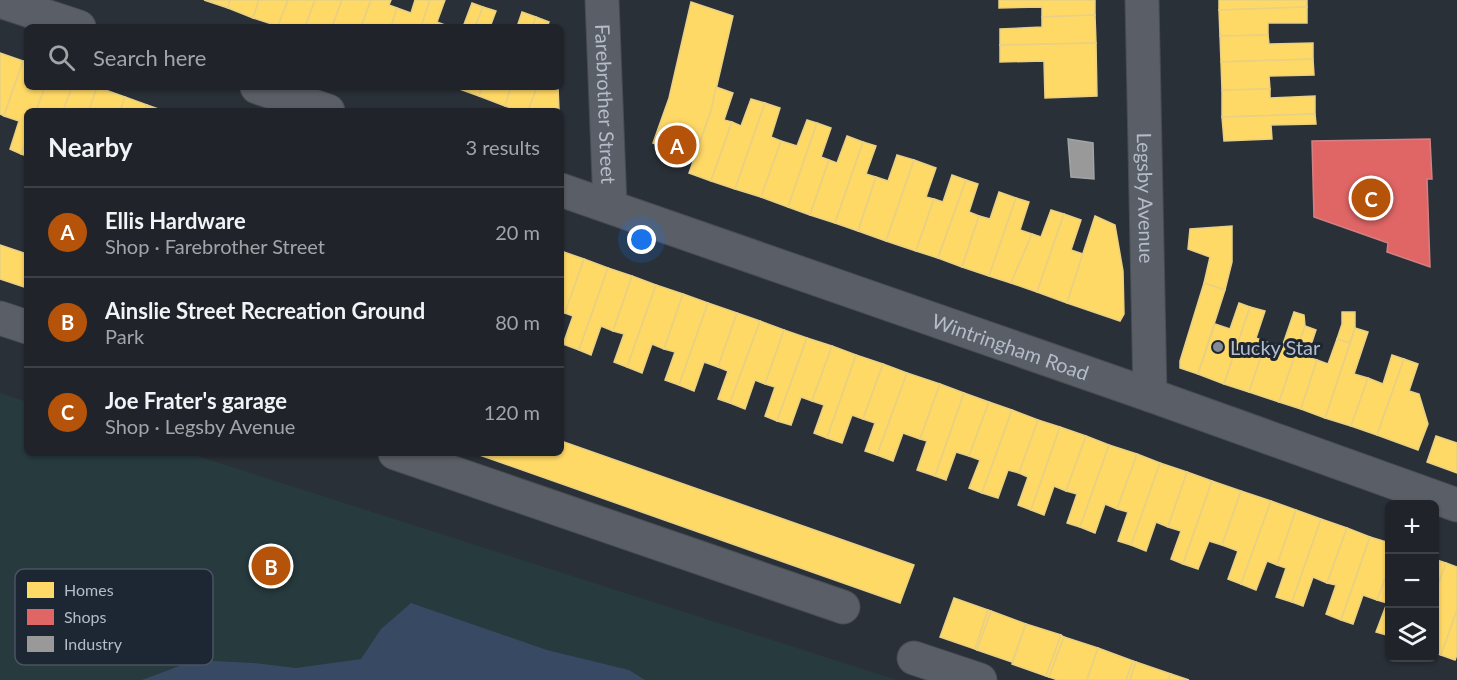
<!DOCTYPE html>
<html lang="en">
<head>
<meta charset="utf-8">
<style>
  :root { --surface:#20242a; --page:#2d3036; --text:#f1f3f6; --muted:#a2a4a8; --line:#3d4147; --accent:#b45309 }
  body { margin:0; font-family:Lato,sans-serif; background:var(--page); color:var(--text) }
  .controls { position:absolute; right:18px; bottom:18px; display:grid; overflow:hidden; border-radius:9px; box-shadow:0 2px 4px #0004 }
  .controls button { width:54px; height:54px; display:grid; place-items:center; padding:0; border:0; border-bottom:2px solid var(--line); background:var(--surface); color:var(--text); font:30px sans-serif }
  .you { position:absolute; left:642px; top:240px; width:21px; height:21px; margin:-15px; border:4px solid #fff; border-radius:50%; background:#1a73e8; box-shadow:0 0 0 9px #1a73e833 }
  .badge { display:grid; place-items:center; width:39px; height:39px; border-radius:50%; background:var(--accent); color:#fff; font-size:20px; font-weight:700 }
  .pin { position:absolute; translate:-50% -50%; border:3px solid #fff; box-shadow:0 2px 6px #0006 }
  .list { margin:0; padding:0; list-style:none }
  h2 { display:flex; justify-content:space-between; align-items:center; height:78px; margin:0; padding:0 24px; font-size:26px }
  h2 small { font-size:20px; font-weight:400; color:var(--muted) }
  .list li { display:grid; grid-template-columns:39px 1fr auto; gap:18px; align-items:center; box-sizing:border-box; height:90px; padding:0 24px; border-top:2px solid var(--line) }
  .list b { display:block; font-size:22px; white-space:nowrap }
  .list p { margin:0; font-size:20px; white-space:nowrap; color:var(--muted) }
  .list em { font-size:20px; font-style:normal; color:var(--muted) }
  .icon { flex:none; width:33px; height:33px; fill:none; stroke:currentColor; stroke-width:2; stroke-linecap:round; stroke-linejoin:round }
  .map { position:relative; flex:none; width:1457px; height:680px; overflow:hidden }
  .search { position:absolute; background:var(--surface); box-shadow:0 2px 4px #0004; left:24px; top:24px; width:540px; height:66px; display:flex; align-items:center; gap:15px; box-sizing:border-box; padding:0 21px; border-radius:9px; color:var(--muted); font-size:22px }
  .panel { position:absolute; background:var(--surface); box-shadow:0 2px 4px #0004; left:24px; top:108px; width:540px; height:348px; border-radius:9px }
  .map>svg:first-child { display:block }
  .green { fill:#273a3e }
  .water { fill:#384963 }
  .homes { fill:#ffd966; stroke:#e8d084; stroke-width:1.5 }
  .shops { fill:#e06666; stroke:#d38084; stroke-width:1.5 }
  .industry { fill:#999; stroke:#a1a4a7; stroke-width:1.5 }
  .lines { fill:none; stroke-linecap:round; stroke-linejoin:round }
  .minor-casing { stroke:#484c53; stroke-width:35 }
  .minor { stroke:#5a5e66; stroke-width:33 }
  .poi-dot { fill:#848b96; stroke:#1d2633; stroke-width:2 }
  .labels { text-anchor:middle; dominant-baseline:central; stroke-width:6; stroke-linejoin:round; paint-order:stroke }
  .street-label { font-size:20px; fill:#b4bcc9; stroke:#1d2633 }
  .poi-label { font-size:20px; fill:#b4bcc9; stroke:#1d2633; text-anchor:start }
  .key { fill:#1d2633; stroke:#4a5360; stroke-width:1.5 }
  .key-label { font-size:16px; fill:#b4bcc9 }
</style>
</head>
<body>
<div class="map">
<svg width="1457" height="680" viewBox="0 0 1457 680">
  <rect width="100%" height="100%" fill="#2a3038"/>
  <polygon class="green" points="0,393 27,402 27,453 188,453 897,680 0,680"/>
  <polygon class="water" points="411,603 547,650 629,670 645,680 142,680 195,660 253,663 296,668 361,659 381,629"/>
  <g class="homes">
    <polygon points="204,0 230,0 228,8"/>
    <polygon points="230,0 259,0 253,18 228,8"/>
    <polygon points="259,0 288,0 278,26 253,18"/>
    <polygon points="288,0 315,0 305,27 278,26"/>
    <polygon points="315,0 342,0 332,27 305,27"/>
    <polygon points="342,0 371,0 361,27 332,27"/>
    <polygon points="371,0 391,0 389,5 397,8 391,27 361,27"/>
    <polygon points="415,0 430,0 421,27 391,27 397,8 411,13"/>
    <polygon points="430,0 445,0 437,22 450,27 421,27"/>
    <polygon points="999,0 1095,0 1095,15 1042,17 1042,7 999,8"/>
    <polygon points="1219,0 1307,0 1307,7 1219,10"/>
    <polygon points="691,2 733,16 711,111 694,157 653,143 669,98"/>
    <polygon points="472,3 483,7 475,27 463,27"/>
    <polygon points="483,7 496,11 490,27 475,27"/>
    <polygon points="1307,7 1307,23 1268,23 1268,35 1220,36 1219,10"/>
    <polygon points="522,12 536,17 532,27 517,27"/>
    <polygon points="1095,15 1096,43 1000,45 1000,29 1042,27 1042,17"/>
    <polygon points="536,17 549,22 547,27 532,27"/>
    <polygon points="1268,35 1269,44 1313,43 1313,59 1221,62 1220,36"/>
    <polygon points="1096,43 1097,96 1045,98 1044,61 1000,62 1000,45"/>
    <polygon points="0,53 23,61 4,116 0,114"/>
    <polygon points="1313,59 1314,75 1269,76 1270,89 1222,90 1221,62"/>
    <polygon points="23,61 27,62 27,87 45,87 36,111 27,111 27,138 21,154 10,149 19,121 4,116"/>
    <polygon points="45,87 72,87 63,111 36,111"/>
    <polygon points="72,87 97,87 89,111 63,111"/>
    <polygon points="97,87 125,97 120,111 89,111"/>
    <polygon points="454,87 482,87 479,96"/>
    <polygon points="482,87 511,87 505,106 479,96"/>
    <polygon points="511,87 537,87 528,111 519,111 505,106"/>
    <polygon points="537,87 558,87 559,111 528,111"/>
    <polygon points="716,87 733,93 724,120 732,122 711,181 689,173 711,111"/>
    <polygon points="1270,89 1270,98 1315,96 1315,114 1222,117 1222,90"/>
    <polygon points="125,97 147,105 145,111 120,111"/>
    <polygon points="751,99 765,103 735,189 711,181 732,122 741,126"/>
    <polygon points="765,103 780,108 771,137 781,141 761,197 735,189"/>
    <polygon points="147,105 164,111 145,111"/>
    <polygon points="1315,114 1316,124 1271,125 1272,139 1224,141 1222,117"/>
    <polygon points="807,120 817,123 788,207 761,197 781,141 797,146"/>
    <polygon points="817,123 831,128 821,157 829,160 810,215 788,207"/>
    <polygon points="847,136 863,142 835,223 810,215 829,160 837,163"/>
    <polygon points="27,138 27,156 21,154"/>
    <polygon points="863,142 876,146 866,174 876,177 858,231 835,223"/>
    <polygon points="897,155 914,160 886,241 858,231 876,177 888,181"/>
    <polygon points="914,160 936,168 926,197 934,199 916,251 886,241"/>
    <polygon points="952,175 966,180 938,258 916,251 934,199 943,202"/>
    <polygon points="966,180 978,184 969,212 979,216 962,267 938,258"/>
    <polygon points="999,192 1016,198 989,276 962,267 979,216 990,219"/>
    <polygon points="1016,198 1029,202 1020,230 1032,234 1011,283 989,276"/>
    <polygon points="1051,210 1064,214 1037,292 1011,283 1032,234 1041,237"/>
    <polygon points="1064,214 1081,220 1071,250 1083,254 1067,303 1037,292"/>
    <polygon points="1095,216 1115,225 1123,271 1124,314 1120,321 1067,303"/>
    <polygon points="1232,226 1232,262 1225,290 1204,283 1210,257 1188,249 1190,229"/>
    <polygon points="0,245 27,254 27,288 0,279"/>
    <polygon points="561,251 584,259 565,313 561,312"/>
    <polygon points="584,259 608,268 579,350 563,344 573,316 565,313"/>
    <polygon points="608,268 632,276 613,331 601,326 591,355 579,350"/>
    <polygon points="632,276 656,285 627,367 614,362 624,334 613,331"/>
    <polygon points="1204,283 1225,290 1198,374 1180,368 1180,361"/>
    <polygon points="656,285 683,294 664,349 652,344 642,373 627,367"/>
    <polygon points="683,294 708,303 679,385 665,380 675,352 664,349"/>
    <polygon points="708,303 737,313 718,367 704,362 694,391 679,385"/>
    <polygon points="1239,303 1250,307 1224,384 1198,374 1215,324 1230,329"/>
    <polygon points="1250,307 1265,311 1256,338 1266,342 1249,392 1224,384"/>
    <polygon points="1294,312 1304,315 1305,326 1279,402 1249,392 1266,342 1282,347"/>
    <polygon points="1342,312 1355,312 1355,328 1350,343 1337,339 1342,324"/>
    <polygon points="737,313 760,321 730,403 718,399 728,371 718,367"/>
    <polygon points="760,321 784,330 765,384 755,380 745,409 730,403"/>
    <polygon points="1305,326 1316,330 1307,357 1317,360 1301,409 1279,402"/>
    <polygon points="1355,328 1368,332 1354,374 1368,378 1351,426 1325,418"/>
    <polygon points="784,330 807,338 777,421 765,416 775,387 765,384"/>
    <polygon points="807,338 832,346 812,401 801,397 791,425 777,421"/>
    <polygon points="1337,339 1350,343 1325,418 1301,409 1317,360 1328,364"/>
    <polygon points="832,346 856,355 827,438 814,433 824,405 812,401"/>
    <polygon points="856,355 883,364 863,419 852,415 842,443 827,438"/>
    <polygon points="1392,355 1404,359 1377,435 1351,426 1368,378 1383,384"/>
    <polygon points="1404,359 1418,364 1409,391 1419,394 1428,424 1418,450 1377,435"/>
    <polygon points="883,364 907,373 877,455 865,451 875,423 863,419"/>
    <polygon points="907,373 940,384 920,439 903,433 893,461 877,455"/>
    <polygon points="940,384 964,393 935,476 917,470 927,441 920,439"/>
    <polygon points="964,393 989,402 969,456 956,452 946,480 935,476"/>
    <polygon points="989,402 1012,410 982,493 969,488 980,460 969,456"/>
    <polygon points="1012,410 1038,420 1019,473 1008,470 998,498 982,493"/>
    <polygon points="1038,420 1060,427 1031,510 1018,505 1028,477 1019,473"/>
    <polygon points="1060,427 1086,436 1066,491 1054,486 1044,515 1031,510"/>
    <polygon points="1086,436 1109,445 1080,527 1067,523 1077,494 1066,491"/>
    <polygon points="1436,436 1457,443 1457,473 1427,462"/>
    <polygon points="561,441 914,565 900,603 474,453 561,453"/>
    <polygon points="1109,445 1137,454 1117,509 1105,504 1095,533 1080,527"/>
    <polygon points="1137,454 1160,463 1131,545 1118,541 1128,512 1117,509"/>
    <polygon points="1160,463 1187,472 1168,527 1156,522 1146,551 1131,545"/>
    <polygon points="1187,472 1212,481 1183,564 1171,559 1181,531 1168,527"/>
    <polygon points="1212,481 1241,491 1222,545 1209,541 1198,569 1183,564"/>
    <polygon points="1241,491 1271,501 1241,584 1228,579 1238,551 1222,545"/>
    <polygon points="1271,501 1296,510 1277,565 1267,561 1256,590 1241,584"/>
    <polygon points="1296,510 1321,519 1292,602 1276,597 1286,568 1277,565"/>
    <polygon points="1321,519 1347,528 1327,583 1313,577 1303,606 1292,602"/>
    <polygon points="1347,528 1370,537 1341,620 1326,614 1336,585 1327,583"/>
    <polygon points="1370,537 1390,543 1390,566 1377,600 1363,595 1353,624 1341,620"/>
    <polygon points="1434,559 1446,563 1434,596"/>
    <polygon points="1446,563 1457,567 1457,610 1441,655 1434,653 1434,629 1437,621 1434,620 1434,596"/>
    <polygon points="1390,566 1390,636 1376,632 1387,603 1377,600"/>
    <polygon points="954,598 988,610 975,649 940,637"/>
    <polygon points="988,610 991,611 977,650 975,649"/>
    <polygon points="1457,610 1457,655 1455,660 1441,655"/>
    <polygon points="991,611 1026,624 1012,662 977,650"/>
    <polygon points="1026,624 1061,635 1046,676 1012,664"/>
    <polygon points="1061,635 1064,637 1049,677 1046,676"/>
    <polygon points="1064,637 1098,648 1087,680 1058,680 1049,677"/>
    <polygon points="1098,648 1133,661 1126,680 1087,680"/>
    <polygon points="1133,661 1136,662 1130,680 1126,680"/>
    <polygon points="1136,662 1171,674 1168,680 1130,680"/>
    <polygon points="1171,674 1189,680 1168,680"/>
  </g>
  <polygon class="shops" points="1430,139 1432,179 1427,179 1430,267 1387,252 1388,243 1314,217 1312,141"/>
  <polygon class="industry" points="1068,139 1093,143 1094,179 1071,177"/>
  <g class="lines">
    <defs>
      <g id="minor">
        <path id="s1" d="M602,0L610,206"/>
        <path id="s2" d="M1142,0L1150,395"/>
        <polyline points="0,1 79,27"/>
        <polyline points="257,87 328,111"/>
        <path id="s3" d="M561,190L1150,395L1457,505"/>
        <polyline points="0,318 27,327"/>
        <polyline points="395,453 843,607"/>
        <polyline points="914,658 980,680"/>
      </g>
    </defs>
    <use href="#minor" class="minor-casing"/>
    <use href="#minor" class="minor"/>
  </g>
  <circle class="poi-dot" cx="1218" cy="347" r="6"/>
  <g class="labels">
    <g class="street-label">
      <text stroke="none"><textPath href="#s1" startOffset="104">Farebrother Street</textPath></text>
      <text stroke="none"><textPath href="#s2" startOffset="198">Legsby Avenue</textPath></text>
      <text stroke="none"><textPath href="#s3" startOffset="476">Wintringham Road</textPath></text>
    </g>
    <g class="poi-label">
      <text x="1230" y="347">Lucky Star</text>
    </g>
  </g>
  <rect x="15" y="569" width="198" height="96" rx="9" class="key"/>
  <rect x="27" y="582" width="27" height="16" fill="#ffd966"/>
  <rect x="27" y="609" width="27" height="16" fill="#e06666"/>
  <rect x="27" y="636" width="27" height="16" fill="#999"/>
  <g class="key-label">
    <text x="64" y="596">Homes</text>
    <text x="64" y="623">Shops</text>
    <text x="64" y="650">Industry</text>
  </g>
</svg>
<div class="controls">
<button>+</button>
<button>−</button>
<button><svg class="icon" aria-label="layers" viewBox="0 0 24 24"><path d="M12 4l9 5-9 5-9-5zM3 14l9 5 9-5"/></svg></button>
</div>
<div class="you"></div>
<div class="pin badge" style="left:677px;top:145px">A</div>
<div class="pin badge" style="left:271px;top:566px">B</div>
<div class="pin badge" style="left:1371px;top:198px">C</div>
<div class="search"><svg class="icon" aria-label="search" viewBox="0 0 24 24"><circle cx="10" cy="10" r="6"/><path d="M15 15l6 6"/></svg>Search here</div>
<section class="panel">
<h2>Nearby<small>3 results</small></h2>
<ul class="list">
<li><span class="badge">A</span><div><b>Ellis Hardware</b><p>Shop · Farebrother Street</p></div><em>20 m</em></li>
<li><span class="badge">B</span><div><b>Ainslie Street Recreation Ground</b><p>Park</p></div><em>80 m</em></li>
<li><span class="badge">C</span><div><b>Joe Frater's garage</b><p>Shop · Legsby Avenue</p></div><em>120 m</em></li>
</ul>
</section>
</div>
</body>
</html>
